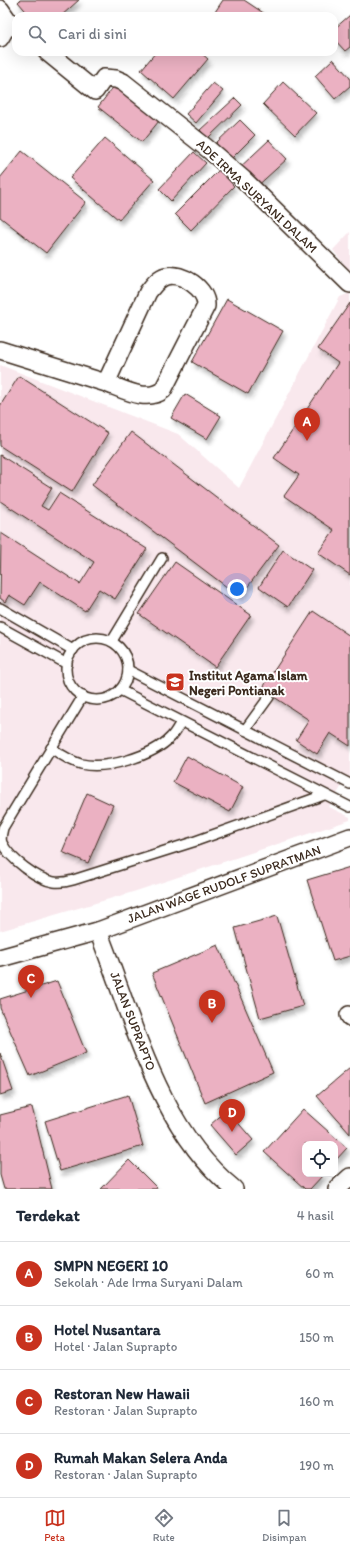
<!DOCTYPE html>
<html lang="id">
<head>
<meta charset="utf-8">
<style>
  :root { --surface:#fff; --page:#f6f6f7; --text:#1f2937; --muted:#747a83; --line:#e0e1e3; --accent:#c8321e }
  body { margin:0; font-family:Itim,sans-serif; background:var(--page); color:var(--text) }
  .controls { position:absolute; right:12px; bottom:12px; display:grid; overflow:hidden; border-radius:8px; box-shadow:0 4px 16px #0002 }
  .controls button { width:36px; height:36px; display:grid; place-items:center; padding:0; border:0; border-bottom:1px solid var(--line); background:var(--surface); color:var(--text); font:20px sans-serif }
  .you { position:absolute; left:237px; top:589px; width:14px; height:14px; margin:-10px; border:3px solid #fff; border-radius:50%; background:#1a73e8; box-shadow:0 0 0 6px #1a73e833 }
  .badge { display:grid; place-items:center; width:26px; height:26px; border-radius:50%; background:var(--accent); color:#fff; font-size:13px; font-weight:700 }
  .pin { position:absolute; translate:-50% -33px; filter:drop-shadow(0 1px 2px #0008) }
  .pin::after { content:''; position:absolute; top:21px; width:14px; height:12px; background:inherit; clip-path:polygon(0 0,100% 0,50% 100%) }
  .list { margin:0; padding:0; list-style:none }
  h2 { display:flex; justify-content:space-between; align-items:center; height:52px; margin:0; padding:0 16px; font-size:17px }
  h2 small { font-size:13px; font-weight:400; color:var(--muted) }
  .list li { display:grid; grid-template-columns:26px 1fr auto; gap:12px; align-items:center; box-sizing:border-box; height:64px; padding:0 16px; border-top:1px solid var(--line) }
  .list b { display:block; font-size:15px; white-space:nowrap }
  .list p { margin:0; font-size:13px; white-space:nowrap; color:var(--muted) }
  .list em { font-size:13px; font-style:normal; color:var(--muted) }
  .icon { flex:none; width:22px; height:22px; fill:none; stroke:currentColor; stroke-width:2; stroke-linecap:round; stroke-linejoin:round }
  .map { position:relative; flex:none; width:350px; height:1189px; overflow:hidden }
  .search { position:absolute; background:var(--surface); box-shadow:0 4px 16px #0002; left:12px; right:12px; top:12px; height:44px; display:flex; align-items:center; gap:10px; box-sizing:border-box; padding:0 14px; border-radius:12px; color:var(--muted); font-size:15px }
  .sheet { height:308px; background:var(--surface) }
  nav { display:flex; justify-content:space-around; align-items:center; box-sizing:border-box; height:56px; border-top:1px solid var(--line); background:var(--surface); font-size:11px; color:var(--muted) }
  nav a { display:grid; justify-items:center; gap:2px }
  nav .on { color:var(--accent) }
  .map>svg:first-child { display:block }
  .built { fill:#f9e8ed }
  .building { fill:#ebb1c2; stroke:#3b2a1e; filter:url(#shadow) }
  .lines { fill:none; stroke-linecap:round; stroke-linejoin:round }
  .service-casing { stroke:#3b2a1e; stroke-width:12 }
  .minor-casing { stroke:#3b2a1e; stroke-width:20 }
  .service { stroke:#fff; stroke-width:9 }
  .minor { stroke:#fff; stroke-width:17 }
  .labels { text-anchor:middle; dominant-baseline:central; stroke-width:4; stroke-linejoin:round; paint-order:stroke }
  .street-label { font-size:13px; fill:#3b2a1e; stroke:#fff }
  .poi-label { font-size:13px; font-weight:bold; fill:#3b2a1e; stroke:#fff; text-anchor:start }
</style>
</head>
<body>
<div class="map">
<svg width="350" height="1189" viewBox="0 0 350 1189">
  <defs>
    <filter id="shadow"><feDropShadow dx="2.5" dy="4.5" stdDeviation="2" flood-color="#0004"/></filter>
  </defs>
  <rect width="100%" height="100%" fill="#fff"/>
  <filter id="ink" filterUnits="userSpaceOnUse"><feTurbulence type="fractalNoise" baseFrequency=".025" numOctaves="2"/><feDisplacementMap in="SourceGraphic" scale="8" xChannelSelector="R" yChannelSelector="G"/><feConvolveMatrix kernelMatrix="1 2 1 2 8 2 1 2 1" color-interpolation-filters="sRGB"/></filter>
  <g filter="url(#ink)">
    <g class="built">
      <polygon points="350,232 350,272 333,250"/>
      <polygon points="350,293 350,779 346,779 329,807 350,817 350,820 133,892 0,931 0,365 178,434 239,488 340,297"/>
    </g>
    <g class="building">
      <polygon points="20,0 79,0 61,16 30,16 18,2"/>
      <polygon points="223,0 244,0 268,16 221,16 215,12"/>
      <polygon points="350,15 350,47 345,51 334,39 334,29"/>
      <polygon points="156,52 200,52 208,59 174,99 141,70"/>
      <polygon points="333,59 350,78 350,86 335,99 315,76"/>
      <polygon points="283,82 316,113 295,135 263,104"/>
      <polygon points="213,83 223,91 196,123 186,114"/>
      <polygon points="114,86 159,121 142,142 98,107"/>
      <polygon points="235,98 242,105 208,138 200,130"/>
      <polygon points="240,120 255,135 231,159 216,143"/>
      <polygon points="105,138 154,180 119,220 70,178"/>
      <polygon points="269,140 287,159 254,189 236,171"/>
      <polygon points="22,151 86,202 46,253 0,217 0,178"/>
      <polygon points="194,152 206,163 171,201 159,189"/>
      <polygon points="219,170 234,186 191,230 175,214"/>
      <polygon points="227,299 283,331 248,394 192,362"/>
      <polygon points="350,303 350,575 318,553 334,530 284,496 299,475 274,458 338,363 318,349"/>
      <polygon points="19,376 108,433 72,492 0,446 0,406"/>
      <polygon points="185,394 221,416 207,439 171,418"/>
      <polygon points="131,432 279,545 240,597 92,485"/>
      <polygon points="0,455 52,488 41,506 48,510 59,493 147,549 115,599 99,589 85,611 40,582 25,605 9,595 5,602 0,598 1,533 80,584 94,562 0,501"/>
      <polygon points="283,550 312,570 288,607 259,587"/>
      <polygon points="175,562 251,615 215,667 139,614"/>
      <polygon points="313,611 350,636 350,746 330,733 317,754 296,740 309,720 262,689"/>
      <polygon points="187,756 243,787 230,812 173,782"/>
      <polygon points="87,793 113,805 88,863 62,852"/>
      <polygon points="350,867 350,956 333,961 307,880"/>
      <polygon points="277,916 303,1006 260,1018 235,928"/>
      <polygon points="218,945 273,1072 205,1103 152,973"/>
      <polygon points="57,981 86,1053 30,1076 0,1008 0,999"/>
      <polygon points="0,1053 13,1091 0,1095"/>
      <polygon points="350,1068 350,1134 317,1096"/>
      <polygon points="128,1095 143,1146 60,1171 45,1121"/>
      <polygon points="32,1107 52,1189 4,1189 0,1175 0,1115"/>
      <polygon points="303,1109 347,1148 335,1161 335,1144 305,1144 305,1174 324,1174 310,1189 305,1189 264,1152"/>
      <polygon points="227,1110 253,1140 236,1155 210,1125"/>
      <polygon points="129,1160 158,1189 101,1189"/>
    </g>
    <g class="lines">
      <defs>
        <g id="service">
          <polyline points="0,608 73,650"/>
          <polyline points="0,627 67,664"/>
          <circle cx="97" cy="669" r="31"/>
          <polyline points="112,641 162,558"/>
          <polyline points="128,670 350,784"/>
          <polyline points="120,690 350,807"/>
          <path d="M83,696L3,828C2,833 0,838 2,843C9,858 38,880 54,882C60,883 66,882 73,880L193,842L324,795"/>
          <polyline points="245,730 269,697"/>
          <path d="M51,748C60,754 70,761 81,764C106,770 153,756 171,737C175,733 178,727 181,722"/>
        </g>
        <g id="minor">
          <polyline points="0,9 9,22 16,28"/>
          <polyline points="0,38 9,22"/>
          <polyline points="47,52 95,91 104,78 116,79 123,82 208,149 243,179 350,284"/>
          <path d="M0,350L106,383L148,292C153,286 158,278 166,276C182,272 207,289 206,306L163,390C147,403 123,389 106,383"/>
          <path d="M98,931C133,1018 158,1128 234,1189"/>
          <polyline points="0,958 98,931 350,837"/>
          <polyline points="349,1015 350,1017"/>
          <polyline points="337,1189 350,1177"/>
        </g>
      </defs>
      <use href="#service" class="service-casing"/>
      <use href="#minor" class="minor-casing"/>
      <use href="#service" class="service"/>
      <use href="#minor" class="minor"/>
    </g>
  </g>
  <defs>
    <symbol id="university-square" viewBox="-11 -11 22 22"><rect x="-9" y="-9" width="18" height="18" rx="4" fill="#c8321e" stroke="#fff"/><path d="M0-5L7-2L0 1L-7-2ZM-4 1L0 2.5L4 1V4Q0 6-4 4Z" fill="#fff"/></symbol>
  </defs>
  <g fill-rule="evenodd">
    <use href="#university-square" x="164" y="671" width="22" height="22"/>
  </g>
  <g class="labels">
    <g class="street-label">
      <text transform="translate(257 196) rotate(43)">ADE IRMA SURYANI DALAM</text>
      <text transform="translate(224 884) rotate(-20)">JALAN WAGE RUDOLF SUPRATMAN</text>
      <text transform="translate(133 1021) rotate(69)">JALAN SUPRAPTO</text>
    </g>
    <g class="poi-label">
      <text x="189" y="675">Institut Agama Islam<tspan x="189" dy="15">Negeri Pontianak</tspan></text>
    </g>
  </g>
</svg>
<div class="controls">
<button><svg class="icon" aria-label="locate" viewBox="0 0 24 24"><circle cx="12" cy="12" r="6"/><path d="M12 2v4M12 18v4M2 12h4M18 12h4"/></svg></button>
</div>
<div class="you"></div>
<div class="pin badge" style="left:307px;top:441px">A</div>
<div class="pin badge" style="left:212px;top:1023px">B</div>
<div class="pin badge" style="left:31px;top:998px">C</div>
<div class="pin badge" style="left:232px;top:1132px">D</div>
<div class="search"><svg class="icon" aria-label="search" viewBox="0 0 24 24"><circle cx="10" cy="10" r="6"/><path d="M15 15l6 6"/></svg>Cari di sini</div>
</div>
<section class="sheet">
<h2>Terdekat<small>4 hasil</small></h2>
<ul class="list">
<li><span class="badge">A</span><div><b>SMPN NEGERI 10</b><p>Sekolah · Ade Irma Suryani Dalam</p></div><em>60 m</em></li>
<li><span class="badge">B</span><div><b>Hotel Nusantara</b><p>Hotel · Jalan Suprapto</p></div><em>150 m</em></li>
<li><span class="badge">C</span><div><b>Restoran New Hawaii</b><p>Restoran · Jalan Suprapto</p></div><em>160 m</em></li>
<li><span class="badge">D</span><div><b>Rumah Makan Selera Anda</b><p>Restoran · Jalan Suprapto</p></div><em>190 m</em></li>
</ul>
</section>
<nav>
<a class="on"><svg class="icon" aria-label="map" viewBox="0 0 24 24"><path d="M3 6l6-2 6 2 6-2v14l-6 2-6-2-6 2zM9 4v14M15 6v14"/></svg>Peta</a>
<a><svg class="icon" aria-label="directions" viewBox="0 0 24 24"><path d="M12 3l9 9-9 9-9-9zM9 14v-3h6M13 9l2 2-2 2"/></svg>Rute</a>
<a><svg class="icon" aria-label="saved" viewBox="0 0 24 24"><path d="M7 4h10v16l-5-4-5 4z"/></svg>Disimpan</a>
</nav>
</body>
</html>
